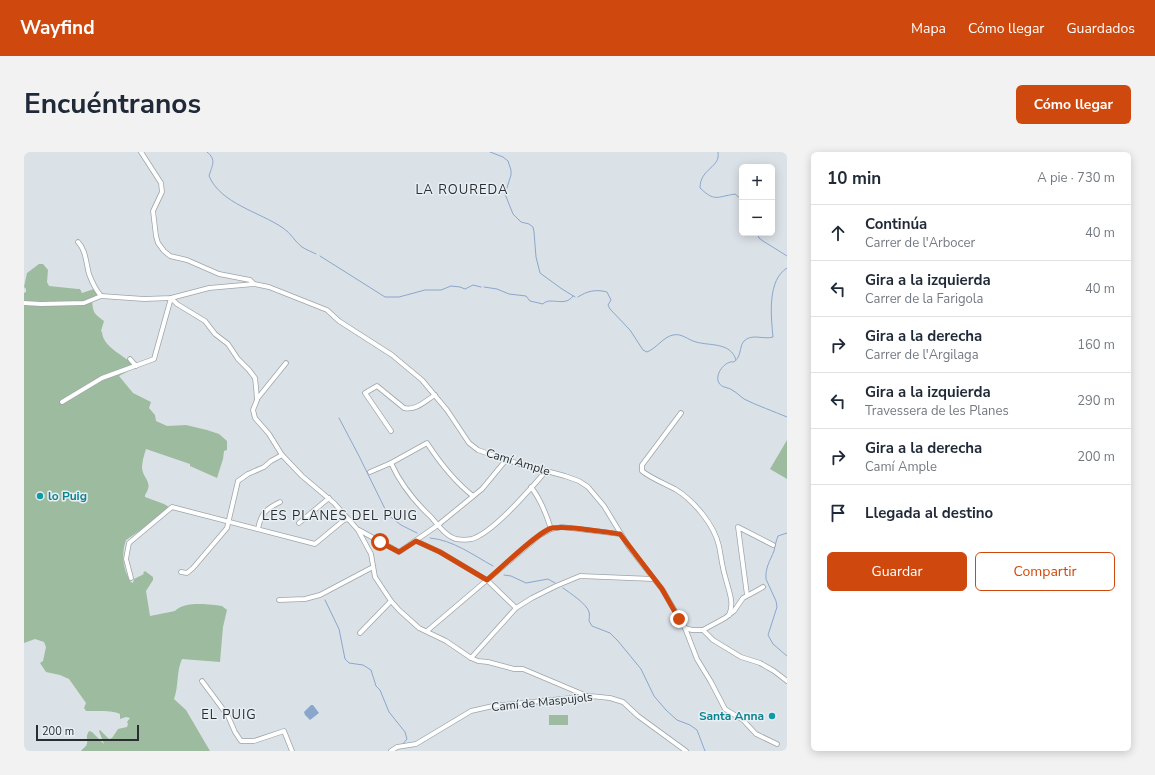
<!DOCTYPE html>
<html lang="es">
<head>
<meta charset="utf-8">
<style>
  :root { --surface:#fff; --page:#f2f2f3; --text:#1f2937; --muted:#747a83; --line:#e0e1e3; --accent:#cf490e }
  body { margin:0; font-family:"Nunito Sans",sans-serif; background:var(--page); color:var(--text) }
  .controls { position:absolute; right:12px; top:12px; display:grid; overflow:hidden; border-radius:6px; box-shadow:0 2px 10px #0003 }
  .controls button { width:36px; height:36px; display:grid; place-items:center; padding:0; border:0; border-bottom:1px solid var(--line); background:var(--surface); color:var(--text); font:20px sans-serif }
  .scale { position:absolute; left:12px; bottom:10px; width:103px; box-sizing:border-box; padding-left:4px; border:2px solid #2b2e30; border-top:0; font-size:11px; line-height:14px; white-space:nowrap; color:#2b2e30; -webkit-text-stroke:3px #e8eff4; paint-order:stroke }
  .stop { position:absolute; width:12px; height:12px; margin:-9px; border:3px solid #cf490e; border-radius:50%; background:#fff }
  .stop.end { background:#cf490e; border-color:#fff; box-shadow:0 1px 4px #0008 }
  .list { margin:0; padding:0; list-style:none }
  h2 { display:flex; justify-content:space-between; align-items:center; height:52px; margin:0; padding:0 16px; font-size:17px }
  h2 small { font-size:13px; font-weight:400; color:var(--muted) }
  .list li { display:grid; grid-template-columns:26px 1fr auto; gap:12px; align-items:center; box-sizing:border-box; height:56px; padding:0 16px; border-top:1px solid var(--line) }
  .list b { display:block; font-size:15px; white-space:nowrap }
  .list p { margin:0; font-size:13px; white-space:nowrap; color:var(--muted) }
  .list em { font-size:13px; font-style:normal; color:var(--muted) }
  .actions { display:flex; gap:8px; padding:12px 16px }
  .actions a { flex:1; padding:9px 0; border:1px solid var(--accent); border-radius:6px; text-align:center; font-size:14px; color:var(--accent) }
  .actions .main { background:var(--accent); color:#fff }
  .icon { flex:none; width:22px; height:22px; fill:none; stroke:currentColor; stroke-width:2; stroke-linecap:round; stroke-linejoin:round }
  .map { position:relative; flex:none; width:763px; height:599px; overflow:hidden; border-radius:6px }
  header { display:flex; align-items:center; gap:24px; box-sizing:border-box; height:56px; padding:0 20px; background:var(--accent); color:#fff }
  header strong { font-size:19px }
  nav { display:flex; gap:22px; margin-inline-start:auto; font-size:14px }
  .intro { display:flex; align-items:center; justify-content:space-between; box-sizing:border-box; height:96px; padding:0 24px }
  h1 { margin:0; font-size:28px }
  .button { padding:10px 18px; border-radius:6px; background:var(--accent); color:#fff; font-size:14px; font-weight:700 }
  main { display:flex; gap:24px; padding:0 24px }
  aside { flex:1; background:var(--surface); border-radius:6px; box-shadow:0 2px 10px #0003 }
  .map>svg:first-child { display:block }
  .green { fill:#9dbb9e }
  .water { fill:#8aa6cc }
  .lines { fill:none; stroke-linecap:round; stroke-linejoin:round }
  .stream { stroke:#8aa6cc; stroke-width:1 }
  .street-casing { stroke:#9ea5aa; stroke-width:5.5 }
  .street { stroke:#fff; stroke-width:4 }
  .route { stroke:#cf490e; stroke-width:5 }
  .culture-dot { fill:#0f9aa8; stroke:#e8eff4; stroke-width:1.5 }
  .labels { text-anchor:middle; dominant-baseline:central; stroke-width:3; stroke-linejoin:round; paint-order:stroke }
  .street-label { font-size:12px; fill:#2b2e30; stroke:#e8eff4 }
  .culture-label { font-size:12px; font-weight:bold; fill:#0d838f; stroke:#e8eff4; text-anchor:start }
  .neighbourhood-label { font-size:13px; letter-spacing:1px; fill:#2b2e30; stroke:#e8eff4 }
</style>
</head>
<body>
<header>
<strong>Wayfind</strong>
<nav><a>Mapa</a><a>Cómo llegar</a><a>Guardados</a></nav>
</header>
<div class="intro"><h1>Encuéntranos</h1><a class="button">Cómo llegar</a></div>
<main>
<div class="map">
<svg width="763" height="599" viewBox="0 0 763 599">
  <rect width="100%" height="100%" fill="#dbe2e7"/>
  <g class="green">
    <path d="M15,112H19L24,118L23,130L25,134L54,137H56L58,141L70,137L74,142L68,147C69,160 69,161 80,169L77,179L78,180C79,196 102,204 112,215L95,224L109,241L127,250L125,256L131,263L132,269L143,274L162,273L183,278L195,282L203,289V298L200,299L199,307L193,326L166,314V312L122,297C120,303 118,310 118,316C119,327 130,330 121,343V345L140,352L145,355L140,359L124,373L102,388C97,402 99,418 107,430L109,431L110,427L120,422L119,421L121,419L129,425V428L122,439L126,464L151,459C159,449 186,452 198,454L203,458L199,475L196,510L158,507C152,520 155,534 150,547L162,558L186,599H57C59,596 62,595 63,592C64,586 61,586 65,579L68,580L80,592L75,579L76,578L85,587L88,586L94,577L103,575L104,572L103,570L106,566L102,565L96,567V562C90,558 70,559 62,559L60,556L62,551L45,527L36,523L22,520L16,511L19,509L22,495L20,490L11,487L0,491V141L2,140V137L0,135L3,121Z"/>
    <polygon points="763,288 763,327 746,317"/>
    <rect x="525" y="563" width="19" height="10"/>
  </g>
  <polygon class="water" points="287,553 289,553 295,561 286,568 281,563 280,560"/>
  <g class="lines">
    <g class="stream">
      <path d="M183,0C193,8 188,13 185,24C197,52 236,60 259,76C267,81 271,90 278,95C283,98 288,100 292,102"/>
      <polyline points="466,0 479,5 484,9 487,18 487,23 481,42 489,62 497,70 505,72 509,75 510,80 512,105 516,121 538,137 551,145"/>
      <path d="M694,0C697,16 676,16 676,36C691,50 692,45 711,42L718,48"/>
      <polyline points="733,81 735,86 739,89 763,104"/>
      <polyline points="296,104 361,145 375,145 401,138 417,138 427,134 436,135 441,137 449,133 457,135"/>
      <path d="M460,135L473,137L485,142L502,144L506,149L519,152C526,144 541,156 549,144"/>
      <path d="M554,145C563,139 572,137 583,140L587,148L584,153L586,157L606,178L619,198L623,200C633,196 639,185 649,183C658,181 664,188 672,190C686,194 707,190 712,208"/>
      <path d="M713,207C717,202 716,193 720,189C728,181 740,188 749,185C747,164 743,128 763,116"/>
      <path d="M712,208L710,210C701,208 690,223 695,231C698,236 704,235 708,238C712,240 716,244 720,247C734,254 749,259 763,265"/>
      <polyline points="315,266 335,304 364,363 377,373 393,381"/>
      <path d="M763,381L754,384C752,389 751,394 750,399C746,409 741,416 742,427L752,449L753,455L744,483L749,492L763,504"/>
      <path d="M406,386C429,388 449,403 469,414"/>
      <polyline points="480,423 487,424 502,431 524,427 531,431"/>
      <path d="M539,436C546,441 563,452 565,460C566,462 565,467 565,469L568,474L586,481L594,489L617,517L630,544L642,558L653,568L666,573L673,578L681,599"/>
      <polyline points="301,448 315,477 321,507 325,511 339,513 347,518 352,534 356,538 365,560 381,580 383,587 378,593"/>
    </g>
    <defs>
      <g id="street">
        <polyline points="117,0 137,31 138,40 129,59 132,84 134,91 140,99 146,104 163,108 195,122 226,128 230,132"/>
        <path d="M54,90C62,98 62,111 65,122C68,130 71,137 77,144"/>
        <polyline points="147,146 153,152 181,169 191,182 204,192 214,207 225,218 231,226 232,235 233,248 229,258 231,266 245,282 258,303 278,324 310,351 334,378 347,402 351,425 367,449 375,458 395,476 422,489 447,506 454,509 464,510 490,517 499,517 563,544"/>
        <polyline points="0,151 17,152 60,151 77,144 120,147 147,146 185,136 230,132 245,135 303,158 315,169 368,203 398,228 423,258 445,291 454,298 482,308 541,324 555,329 564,335 580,354 605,395 638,437 661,476 668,478 679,478 701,466 710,459 719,446 732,439 739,435"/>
        <polyline points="106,207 112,214"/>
        <polyline points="233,247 262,211"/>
        <polyline points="38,250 78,226 130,207 147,146"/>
        <path d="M657,261L618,313V319C628,327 640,331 651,337C669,348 690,372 695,394C697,404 698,414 701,424C704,437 711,451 705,463"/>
        <path d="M367,279L341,241L353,234L380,256C392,259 401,249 411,243"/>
        <path d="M367,311C376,331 391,350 407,365C414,373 422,384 432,387C438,388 442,388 448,387C470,380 506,337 522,319"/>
        <path d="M346,320L367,311L403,291C416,311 430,329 449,344"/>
        <path d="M507,335C517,348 522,361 527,377"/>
        <polyline points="275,371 305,346"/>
        <path d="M234,377C237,361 242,357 256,350"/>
        <polyline points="335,378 375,400 414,373 458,337 482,308"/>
        <polyline points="392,389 416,400 463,428 492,456"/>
        <polyline points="157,420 163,421 169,416 203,376 214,329 224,322 240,315 247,309 258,303"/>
        <polyline points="107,426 102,407 105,391 148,355 291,392 320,368 324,367 327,369"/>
        <polyline points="723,443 714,375 749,393"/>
        <polyline points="255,448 281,447 296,443 349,415"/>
        <polyline points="661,476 673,507 687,530 701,557 719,568 732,582 753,592"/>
        <polyline points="679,478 689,488 717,505 736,511 750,519 763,529"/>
        <polyline points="403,479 516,383 527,377 538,375 596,382"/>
        <polyline points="336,481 367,449"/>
        <polyline points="447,506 492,456 508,446 532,434 556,424 629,427"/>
        <polyline points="178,529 204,564 211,580 217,589 230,589 260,579 268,599"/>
        <polyline points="367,599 373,595 392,592 447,559 469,554 566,544 586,546 599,550 614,564 662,599"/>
      </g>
    </defs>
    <use href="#street" class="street-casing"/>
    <use href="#street" class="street"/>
  </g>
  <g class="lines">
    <path class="route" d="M356,390L375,400L392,389L416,400L463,428C476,417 515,379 528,376C545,373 578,380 596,382L638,437L655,467"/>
  </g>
  <g class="culture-dot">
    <circle cx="16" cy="344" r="4"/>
    <circle cx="748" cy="564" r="4"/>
  </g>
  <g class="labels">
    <g class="street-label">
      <text transform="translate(494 310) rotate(17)">Camí Ample</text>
      <text transform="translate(518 550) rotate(-6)">Camí de Maspujols</text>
    </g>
    <g class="culture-label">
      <text x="24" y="344">lo Puig</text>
      <text x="740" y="564" text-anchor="end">Santa Anna</text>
    </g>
    <g class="neighbourhood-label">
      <text x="438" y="38">LA ROUREDA</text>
      <text x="316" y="364">LES PLANES DEL PUIG</text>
      <text x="205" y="563">EL PUIG</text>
    </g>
  </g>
</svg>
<div class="controls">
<button>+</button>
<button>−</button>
</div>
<div class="scale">200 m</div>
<div class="stop" style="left:356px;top:390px"></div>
<div class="stop end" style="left:655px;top:467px"></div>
</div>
<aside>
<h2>10 min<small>A pie · 730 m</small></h2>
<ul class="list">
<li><svg class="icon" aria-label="ahead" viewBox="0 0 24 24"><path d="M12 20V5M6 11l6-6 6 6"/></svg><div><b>Continúa</b><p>Carrer de l'Arbocer</p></div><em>40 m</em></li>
<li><svg class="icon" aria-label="left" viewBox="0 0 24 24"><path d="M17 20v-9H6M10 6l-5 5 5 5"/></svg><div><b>Gira a la izquierda</b><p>Carrer de la Farigola</p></div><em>40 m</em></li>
<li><svg class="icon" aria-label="right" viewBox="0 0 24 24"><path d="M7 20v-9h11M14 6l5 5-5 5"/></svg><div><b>Gira a la derecha</b><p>Carrer de l'Argilaga</p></div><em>160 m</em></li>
<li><svg class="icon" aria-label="left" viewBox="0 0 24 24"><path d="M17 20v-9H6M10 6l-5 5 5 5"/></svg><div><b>Gira a la izquierda</b><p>Travessera de les Planes</p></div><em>290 m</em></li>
<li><svg class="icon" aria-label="right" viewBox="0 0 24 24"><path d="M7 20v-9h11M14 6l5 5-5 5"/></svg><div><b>Gira a la derecha</b><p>Camí Ample</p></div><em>200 m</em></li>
<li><svg class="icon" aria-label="arrive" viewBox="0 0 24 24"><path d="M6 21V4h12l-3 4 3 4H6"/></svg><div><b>Llegada al destino</b></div></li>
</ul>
<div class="actions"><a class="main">Guardar</a><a>Compartir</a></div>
</aside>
</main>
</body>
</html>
